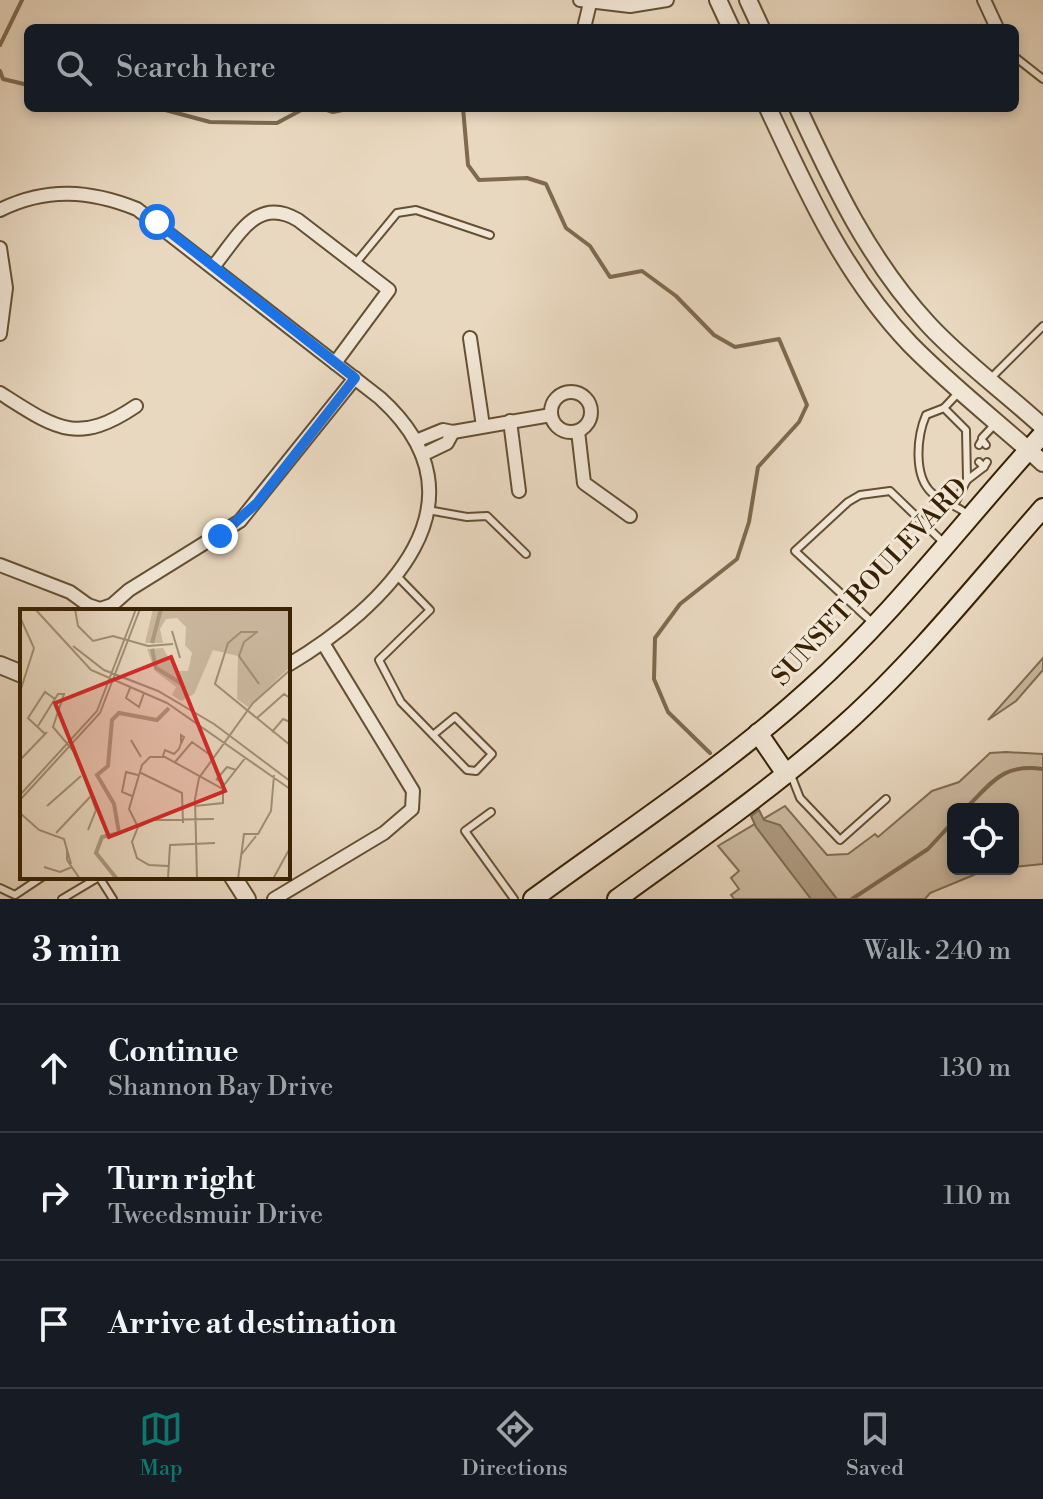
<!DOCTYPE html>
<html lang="en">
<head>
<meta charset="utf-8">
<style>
  :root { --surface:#171b24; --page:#242831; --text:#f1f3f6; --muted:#9ea1a6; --line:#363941; --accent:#0f766e }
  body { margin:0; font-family:"Libre Bodoni",serif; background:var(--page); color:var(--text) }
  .controls { position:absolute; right:24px; bottom:24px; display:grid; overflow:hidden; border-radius:12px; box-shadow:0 4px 12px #0003 }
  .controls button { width:72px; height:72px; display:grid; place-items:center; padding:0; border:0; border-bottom:2px solid var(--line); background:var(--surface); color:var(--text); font:40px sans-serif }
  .stop { position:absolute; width:24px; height:24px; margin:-18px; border:6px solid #1a73e8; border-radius:50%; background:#fff }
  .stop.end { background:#1a73e8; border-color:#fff; box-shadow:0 2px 8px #0008 }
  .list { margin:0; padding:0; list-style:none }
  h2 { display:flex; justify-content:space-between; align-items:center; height:104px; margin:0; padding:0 32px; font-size:34px }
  h2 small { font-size:26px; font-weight:400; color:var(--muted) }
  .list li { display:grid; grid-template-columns:52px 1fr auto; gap:24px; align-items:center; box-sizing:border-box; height:128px; padding:0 32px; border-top:2px solid var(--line) }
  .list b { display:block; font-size:30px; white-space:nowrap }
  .list p { margin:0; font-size:26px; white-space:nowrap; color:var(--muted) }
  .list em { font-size:26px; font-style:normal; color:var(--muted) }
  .icon { flex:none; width:44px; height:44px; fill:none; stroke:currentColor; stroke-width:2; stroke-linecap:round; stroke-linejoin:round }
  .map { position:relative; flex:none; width:1043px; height:899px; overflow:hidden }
  .search { position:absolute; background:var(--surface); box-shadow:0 4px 12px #0003; left:24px; right:24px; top:24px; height:88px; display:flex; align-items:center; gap:20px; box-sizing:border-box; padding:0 28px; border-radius:12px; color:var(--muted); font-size:30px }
  .sheet { height:488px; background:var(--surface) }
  nav { display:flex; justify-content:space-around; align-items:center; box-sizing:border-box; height:112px; border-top:2px solid var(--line); background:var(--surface); font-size:22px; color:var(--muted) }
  nav a { display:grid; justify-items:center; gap:4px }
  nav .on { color:var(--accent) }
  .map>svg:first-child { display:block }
  .green { fill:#cbb9a0; stroke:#826e52; stroke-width:2 }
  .water { fill:#ad9a80; stroke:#7e6a4e; stroke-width:2 }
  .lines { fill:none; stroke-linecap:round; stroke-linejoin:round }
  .stream { stroke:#7e6a4e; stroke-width:4 }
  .service-casing { stroke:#645032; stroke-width:10 }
  .minor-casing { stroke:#645032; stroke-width:16 }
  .tertiary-casing { stroke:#645032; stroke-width:20 }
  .secondary-casing { stroke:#382203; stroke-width:22 }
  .service { stroke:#f1e6d6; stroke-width:6 }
  .minor { stroke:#f1e6d6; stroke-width:12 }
  .tertiary { stroke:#f1e6d6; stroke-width:16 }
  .secondary { stroke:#f1e6d6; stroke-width:18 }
  .route { stroke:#1a73e8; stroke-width:10 }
  .labels { text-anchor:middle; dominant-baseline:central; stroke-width:6; stroke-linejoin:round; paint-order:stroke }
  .street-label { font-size:26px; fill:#382203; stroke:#f1e6d6 }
  .inset-river { fill:none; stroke:#ad9a80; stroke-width:4 }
  .inset-road { fill:none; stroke:#a28f74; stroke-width:2 }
  .view { fill:#d62828; fill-opacity:0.15; stroke:#d62828; stroke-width:4 }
  .inset-edge { fill:none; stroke:#382203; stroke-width:4 }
</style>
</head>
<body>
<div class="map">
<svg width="1043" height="899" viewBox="0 0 1043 899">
  <rect width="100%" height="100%" fill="#e9d8c0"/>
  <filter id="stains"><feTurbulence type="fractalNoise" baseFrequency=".0025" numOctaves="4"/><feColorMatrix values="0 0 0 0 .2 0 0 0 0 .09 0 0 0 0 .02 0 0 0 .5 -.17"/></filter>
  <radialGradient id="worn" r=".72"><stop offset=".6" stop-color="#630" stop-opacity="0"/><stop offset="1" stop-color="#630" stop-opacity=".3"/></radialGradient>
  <g class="green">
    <polygon points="1043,658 1043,670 1016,701 988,720"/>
    <polygon points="1006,752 1043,754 1043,864 1013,867 1013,809 953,809 953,869 988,869 930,893 925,899 734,899 731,895 739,889 731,878 739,871 718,846 785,806 827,855 848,854 875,834 878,837 932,791 959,782 990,753"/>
  </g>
  <polygon class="water" points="759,810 764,820 780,825 837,899 811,899 756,827 751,816"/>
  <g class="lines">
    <g class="stream">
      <polyline points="0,45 22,0"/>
      <polyline points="0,71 3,79 28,85"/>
      <polyline points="158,108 210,122 277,123 305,108"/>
      <polyline points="321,108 333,112 352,108"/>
      <polyline points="463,108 468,165 479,180 527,178 546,184 566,228 590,246 610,277 642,271 676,296 714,335 735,347 779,339 807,405 799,422 758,467 749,522 737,559 680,604 655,638 654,679 668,712 710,753"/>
      <path d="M965,809C992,783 1002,763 1043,769"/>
      <polyline points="852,899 928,849 953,822"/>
    </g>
    <defs>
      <g id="service">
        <polyline points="1015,57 1043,79"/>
        <polyline points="355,264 397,213 416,210 490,235"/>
        <polyline points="990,379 1043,326"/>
        <path d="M959,392L944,408L926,415C917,436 913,476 932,493C943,503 957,505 970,516"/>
        <polyline points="944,408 966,430 967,480 955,503"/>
        <polyline points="982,438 996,423"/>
        <polyline points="979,445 982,440 986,445"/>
        <polyline points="979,462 984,467 987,462"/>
        <polyline points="967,480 984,467"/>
        <polyline points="428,510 467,517 487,516 526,554"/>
        <polyline points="397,576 430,610 379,660 401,702 467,770 476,771 492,754 455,717 433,735"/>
        <polyline points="874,624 795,551 848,502 860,495 890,491 945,544"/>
        <polyline points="791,775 800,798 840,840 886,799"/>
        <polyline points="491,812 465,831 514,899"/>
        <polyline points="99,877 113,899"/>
        <polyline points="0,888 15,895 42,877"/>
        <polyline points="62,899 99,877"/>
      </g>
      <g id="minor">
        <polyline points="580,0 630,6 667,0"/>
        <polyline points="984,0 997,28"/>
        <polyline points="584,28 590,3"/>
        <path d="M0,210C46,187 90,190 137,209L380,398C495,502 385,607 288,665"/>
        <polyline points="0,248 6,288 0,334"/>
        <path d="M213,267C238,237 256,195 298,220L389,290L335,363"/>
        <polyline points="470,338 483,426"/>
        <circle cx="571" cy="412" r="20"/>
        <path d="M0,393C55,428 77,446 136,406"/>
        <polyline points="510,421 519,491"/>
        <polyline points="578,431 584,483 630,516"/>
        <polyline points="453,432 551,415"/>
        <polyline points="416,441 443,430 453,432 447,443 422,455"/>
        <polyline points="0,565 70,592 88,605 100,609 112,605 129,590 240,521 355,378"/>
        <polyline points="274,899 384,833 412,809 413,791 323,643"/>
      </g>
      <g id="tertiary">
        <polyline points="718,0 731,28"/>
        <polyline points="748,0 761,28"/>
        <path d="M768,108C807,192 845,276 910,344C951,386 999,423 1043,463"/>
        <path d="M798,108C834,186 869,260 928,324C962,361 1005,392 1043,427"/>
        <polyline points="0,665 22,674"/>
        <polyline points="233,877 247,899"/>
      </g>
      <g id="secondary">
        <polyline points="758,733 786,774"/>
        <path d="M533,899C626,831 724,767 809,690C895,613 965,519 1043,434"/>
        <path d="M617,899C694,843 774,788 845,724C917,659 979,581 1043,508"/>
      </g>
    </defs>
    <use href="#service" class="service-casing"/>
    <use href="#minor" class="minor-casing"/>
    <use href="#tertiary" class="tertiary-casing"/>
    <use href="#secondary" class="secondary-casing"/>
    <use href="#service" class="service"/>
    <use href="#minor" class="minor"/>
    <use href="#tertiary" class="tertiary"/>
    <use href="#secondary" class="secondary"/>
  </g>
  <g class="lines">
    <polyline class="route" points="157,222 355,378 257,503 220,536"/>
  </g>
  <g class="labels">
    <g class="street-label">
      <text transform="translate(870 582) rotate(-47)">SUNSET BOULEVARD</text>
    </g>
  </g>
  <g transform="translate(20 609)">
    <rect width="270" height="270" fill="#e9d8c0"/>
    <path d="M133,0H270V58L228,98L217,90L218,47L193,41L174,85L161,92L152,86L156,78L135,62L127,40L143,39L156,62H168L172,44L165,36L166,18L157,9L146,10L140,20L143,34H125Z" fill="#cbb9a0"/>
    <path class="inset-river" d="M132,34L141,0M132,40L136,59L162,75M97,270L76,244L82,228L99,224L94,195L77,166L88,157L92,111L99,104L137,111L149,99"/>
    <path class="inset-road" d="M15,0L71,61L147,94L270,180M55,0L58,17L73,32L93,27L128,37L153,35M0,8L14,39L0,83M152,22L160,49M237,23L224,33L219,47L239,75M238,23H221L208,34L195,75L270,136M53,37L84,61L138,82L194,115L270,172M110,79L106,89L119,98L124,84M237,109L264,85L270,89M18,117L38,85H44L33,118L56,145L76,201L68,221M252,123L263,110L270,113M25,125L8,109L25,83L35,90M114,136L111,131L121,148M143,147L145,141L154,145L159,140L160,137L164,128L161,126V135M0,151L27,123M155,153L172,133L193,148M119,163L162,184L163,214M197,170L204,176L226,148M196,171L207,158L216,161M0,186L77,102L116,0M112,187L102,183L106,163L118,166M0,191L80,104L120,0M27,197L61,167M0,204L19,221L44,230L51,255M118,218L109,200L122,156L130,148H145L203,180V194L175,197M36,224L70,188M47,241V251L60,270M221,246L236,227M148,257L129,256L117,249L112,233L118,218L133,211L194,210M24,258L40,263L52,258M148,270L150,236L195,234M177,270L175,190L179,169L233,94L270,61M218,270L224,225H238L251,202L254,166M253,270L270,239"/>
    <path class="view" d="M151,48L205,182L89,228L35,94Z"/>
    <rect width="270" height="270" class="inset-edge"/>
  </g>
  <rect width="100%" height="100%" filter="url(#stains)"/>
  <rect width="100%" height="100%" fill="url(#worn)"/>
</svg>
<div class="controls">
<button><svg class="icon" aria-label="locate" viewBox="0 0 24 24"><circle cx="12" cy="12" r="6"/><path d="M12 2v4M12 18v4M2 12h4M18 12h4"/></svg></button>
</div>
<div class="stop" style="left:157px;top:222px"></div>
<div class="stop end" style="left:220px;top:536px"></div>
<div class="search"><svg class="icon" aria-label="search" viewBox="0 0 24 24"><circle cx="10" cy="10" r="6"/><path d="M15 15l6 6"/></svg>Search here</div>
</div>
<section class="sheet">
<h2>3 min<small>Walk · 240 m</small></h2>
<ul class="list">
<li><svg class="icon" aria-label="ahead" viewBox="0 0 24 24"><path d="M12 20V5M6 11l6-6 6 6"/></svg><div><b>Continue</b><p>Shannon Bay Drive</p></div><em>130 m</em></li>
<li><svg class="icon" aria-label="right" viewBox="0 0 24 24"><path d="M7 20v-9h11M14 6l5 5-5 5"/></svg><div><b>Turn right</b><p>Tweedsmuir Drive</p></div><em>110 m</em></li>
<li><svg class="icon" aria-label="arrive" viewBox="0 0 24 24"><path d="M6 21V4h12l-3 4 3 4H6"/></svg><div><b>Arrive at destination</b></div></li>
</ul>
</section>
<nav>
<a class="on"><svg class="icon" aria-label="map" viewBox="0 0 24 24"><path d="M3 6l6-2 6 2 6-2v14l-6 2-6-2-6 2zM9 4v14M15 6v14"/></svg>Map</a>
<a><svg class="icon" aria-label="directions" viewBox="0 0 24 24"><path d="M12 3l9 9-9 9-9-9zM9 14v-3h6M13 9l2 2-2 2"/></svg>Directions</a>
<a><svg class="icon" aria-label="saved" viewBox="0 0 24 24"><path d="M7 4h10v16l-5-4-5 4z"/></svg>Saved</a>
</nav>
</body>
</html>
